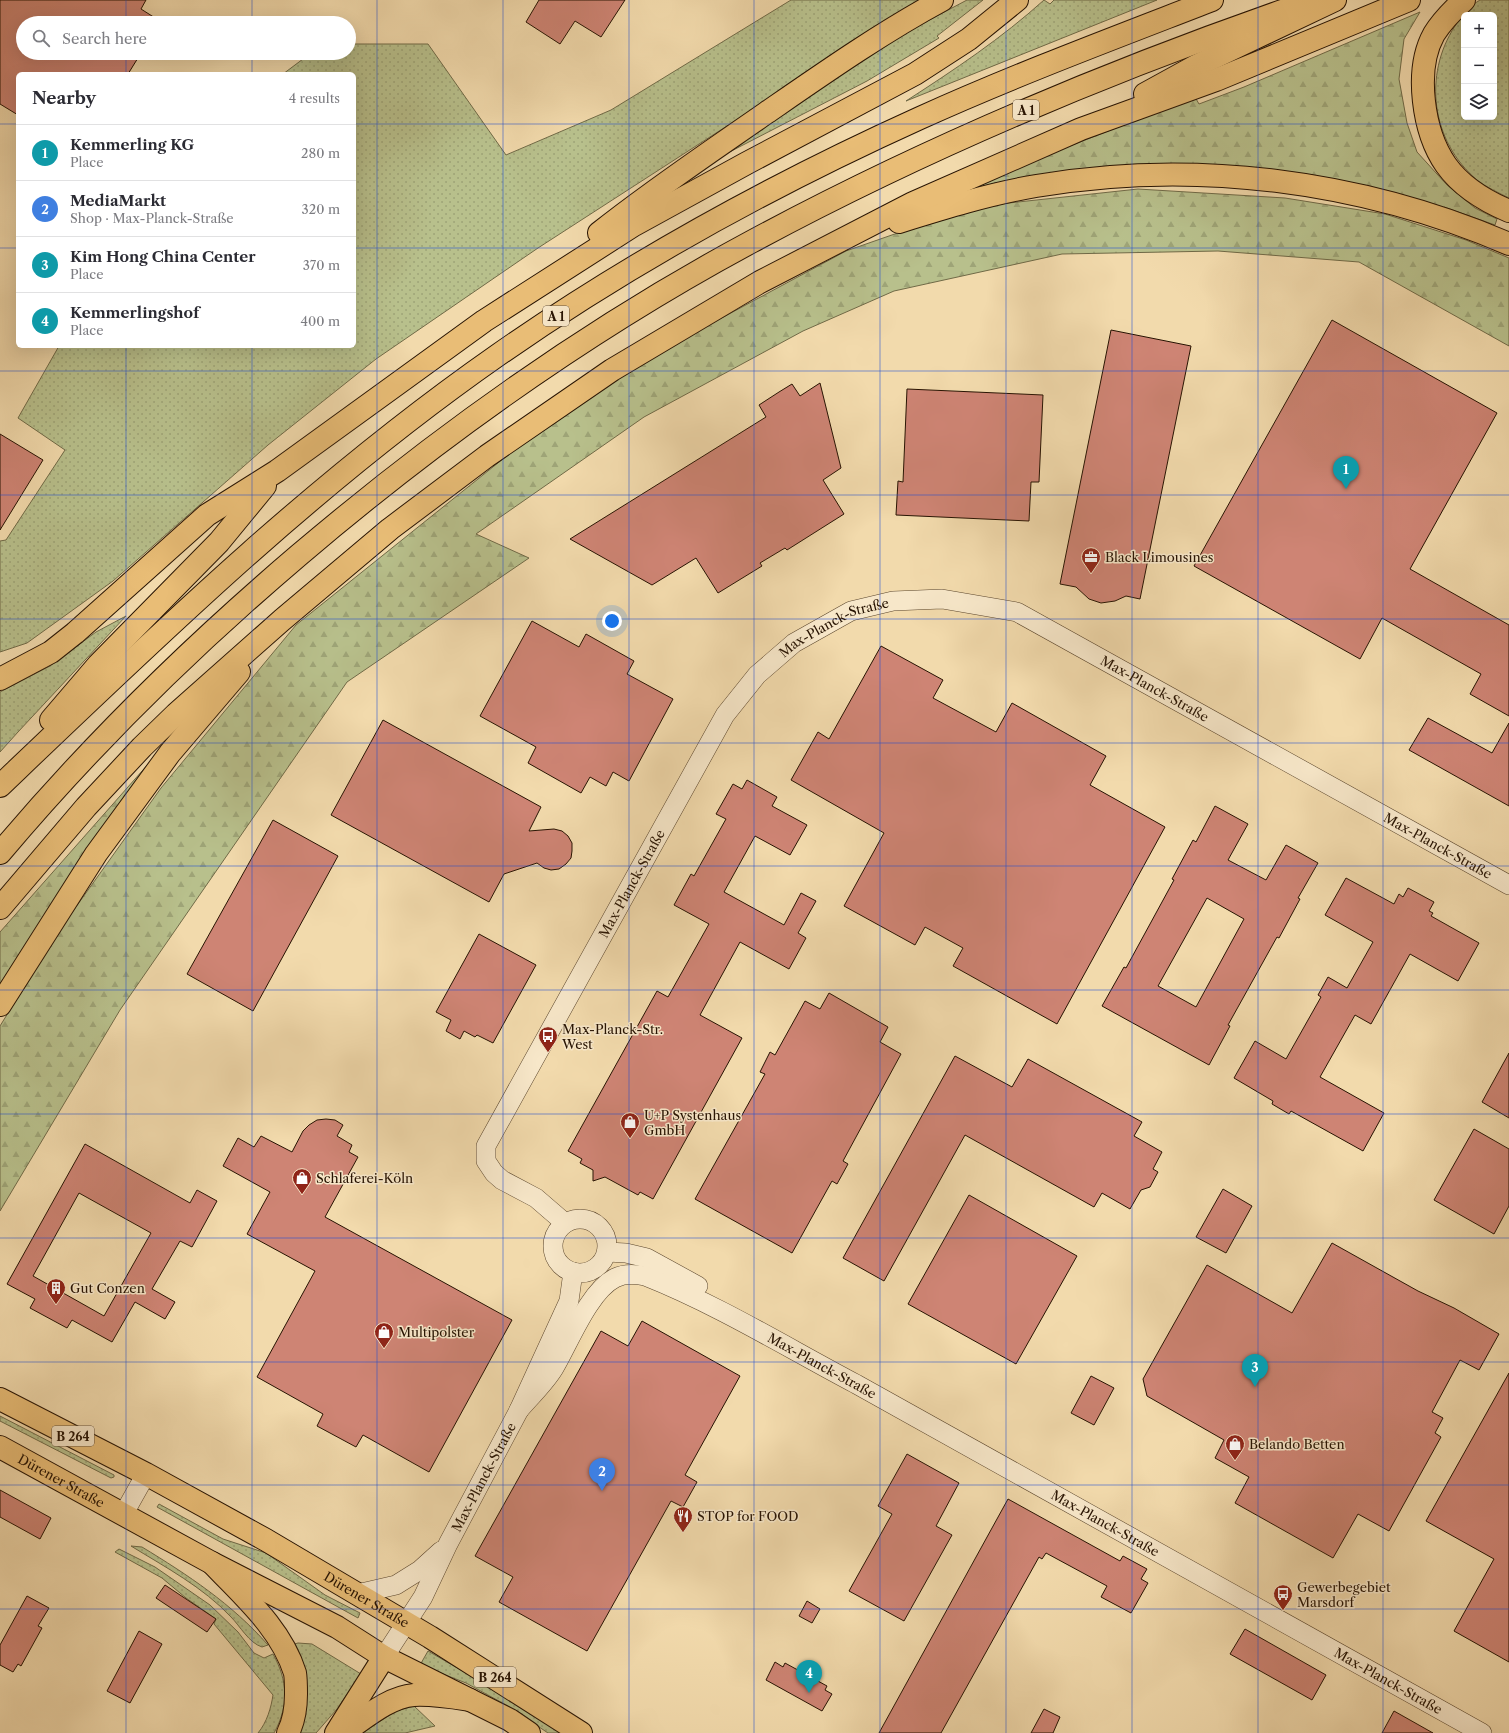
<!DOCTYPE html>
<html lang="en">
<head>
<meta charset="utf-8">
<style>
  :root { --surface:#fff; --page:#f2f2f3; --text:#2b2b33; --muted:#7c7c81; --line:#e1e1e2; --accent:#d93025 }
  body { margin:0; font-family:"Libre Caslon Text",serif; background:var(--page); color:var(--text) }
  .controls { position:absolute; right:12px; top:12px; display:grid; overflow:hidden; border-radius:6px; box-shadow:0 4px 16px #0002 }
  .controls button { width:36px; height:36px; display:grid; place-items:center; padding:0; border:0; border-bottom:1px solid var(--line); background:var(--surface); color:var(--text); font:20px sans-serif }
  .you { position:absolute; left:612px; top:621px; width:14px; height:14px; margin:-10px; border:3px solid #fff; border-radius:50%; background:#1a73e8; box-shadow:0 0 0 6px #1a73e833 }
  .badge { display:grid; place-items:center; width:26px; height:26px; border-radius:50%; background:var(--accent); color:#fff; font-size:13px; font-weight:700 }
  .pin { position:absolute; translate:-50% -33px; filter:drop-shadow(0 1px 2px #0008) }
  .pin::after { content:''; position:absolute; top:21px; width:14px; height:12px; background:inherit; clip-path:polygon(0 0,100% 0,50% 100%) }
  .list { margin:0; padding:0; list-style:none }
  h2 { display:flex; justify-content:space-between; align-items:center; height:52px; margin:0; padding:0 16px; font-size:17px }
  h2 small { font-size:13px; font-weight:400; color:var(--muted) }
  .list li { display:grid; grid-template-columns:26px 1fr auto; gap:12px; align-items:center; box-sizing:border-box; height:56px; padding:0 16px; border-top:1px solid var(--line) }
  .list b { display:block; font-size:15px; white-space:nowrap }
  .list p { margin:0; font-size:13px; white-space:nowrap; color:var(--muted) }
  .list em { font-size:13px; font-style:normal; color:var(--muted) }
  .icon { flex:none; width:22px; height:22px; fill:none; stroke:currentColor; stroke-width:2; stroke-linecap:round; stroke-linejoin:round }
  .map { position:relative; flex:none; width:1509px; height:1733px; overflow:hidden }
  .search { position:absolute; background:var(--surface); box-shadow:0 4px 16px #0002; left:16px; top:16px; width:340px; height:44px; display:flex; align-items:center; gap:10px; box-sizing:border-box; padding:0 14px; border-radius:22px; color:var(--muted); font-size:15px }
  .panel { position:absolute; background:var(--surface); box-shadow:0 4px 16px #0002; left:16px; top:72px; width:340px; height:276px; border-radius:6px }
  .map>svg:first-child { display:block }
  .grass { fill:url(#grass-dots); stroke:#706a47; fill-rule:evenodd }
  .forest { fill:url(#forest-firs); stroke:#706a47 }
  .building { fill:#ce8474; stroke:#271302; fill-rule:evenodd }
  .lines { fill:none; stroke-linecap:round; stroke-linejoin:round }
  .street-casing { stroke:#5a452c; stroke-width:20 }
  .primary-casing { stroke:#271302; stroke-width:24 }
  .highway-casing { stroke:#271302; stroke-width:24 }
  .street { stroke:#f7e7c9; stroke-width:19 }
  .primary { stroke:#e9bd76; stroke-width:22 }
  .highway { stroke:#e9bd76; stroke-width:22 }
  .grid { fill:none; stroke:#1d4ed8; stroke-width:1; stroke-opacity:0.55 }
  .labels { text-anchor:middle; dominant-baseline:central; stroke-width:3; stroke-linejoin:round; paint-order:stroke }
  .shield { fill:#f7e7c9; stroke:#65533e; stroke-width:1 }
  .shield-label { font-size:12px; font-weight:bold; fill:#271302 }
  .poi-label { font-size:13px; fill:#271302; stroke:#f7e7c9; text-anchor:start }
  .street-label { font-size:13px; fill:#271302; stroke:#f7e7c9 }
</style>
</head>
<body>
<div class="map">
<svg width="1509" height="1733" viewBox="0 0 1509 1733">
  <defs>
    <pattern id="grass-dots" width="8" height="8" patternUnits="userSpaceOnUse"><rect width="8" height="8" fill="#b8c08c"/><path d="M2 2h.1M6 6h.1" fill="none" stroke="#9ea477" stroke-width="1.8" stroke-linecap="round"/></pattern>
    <pattern id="forest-firs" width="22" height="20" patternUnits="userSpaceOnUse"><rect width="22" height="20" fill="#b8c08c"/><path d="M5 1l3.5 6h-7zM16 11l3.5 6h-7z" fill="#9ea477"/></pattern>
  </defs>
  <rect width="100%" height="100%" fill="#f2daac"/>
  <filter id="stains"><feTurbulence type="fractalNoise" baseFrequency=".005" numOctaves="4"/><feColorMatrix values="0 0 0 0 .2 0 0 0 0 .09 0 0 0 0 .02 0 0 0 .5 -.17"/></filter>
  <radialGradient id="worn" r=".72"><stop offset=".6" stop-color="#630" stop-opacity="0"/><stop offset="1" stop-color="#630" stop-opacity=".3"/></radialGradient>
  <g class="grass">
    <polygon points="791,0 922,0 538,248 376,359 268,445 113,581 27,643 0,652 0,541 6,540 65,450 18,418 59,346 354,346 354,74 283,74 311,53 349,53 349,44 428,44 506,155 611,110"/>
    <polygon points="967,0 983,0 937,36 939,38 867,81 712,161 886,43"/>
    <path d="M1044,0L1050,4L1054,0H1157L906,101C954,70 1002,38 1044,0Z"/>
    <path d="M1480,0H1509V198C1499,193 1486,187 1477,180C1431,141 1423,75 1455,26C1458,21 1461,14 1465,10C1469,6 1476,3 1480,0ZM1464,15H1494V117H1464Z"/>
    <polygon points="126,616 18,732 0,752 0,692 50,666 96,632"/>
    <polygon points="0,1416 114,1475 114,1477 111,1478 0,1421"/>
    <polygon points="159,1504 223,1539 266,1553 325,1595 360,1613 358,1618 157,1507"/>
    <path d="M131,1546L142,1547C188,1575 232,1604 268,1645L262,1647C249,1643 240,1626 231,1617C203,1587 165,1567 131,1546Z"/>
    <path d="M119,1549L155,1567L210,1605L238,1632L254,1653L264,1658L273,1654C288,1681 289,1706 274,1733H258C267,1722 271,1708 273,1695L214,1624L216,1619L186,1598L162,1578L115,1552Z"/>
    <polygon points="298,1643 312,1644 361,1674 337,1709 316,1733 299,1733 291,1645"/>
    <polygon points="428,1651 511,1699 561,1733 548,1733 508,1706 466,1683 420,1665"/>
    <polygon points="414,1706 435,1726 405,1733 362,1733 396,1711"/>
  </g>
  <g class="forest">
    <polygon points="1420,12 1404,39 1399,79 1407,123 1417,152 1447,185 1475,208 1497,219 1495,225 1444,207 1442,210 1296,174 979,189 978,185 1057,151 1195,97 1199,104 1244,87"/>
    <polygon points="1138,189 1285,198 1385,214 1466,240 1509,258 1509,346 1359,262 1218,251 1062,254 894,291 803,331 644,417 476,534 529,558 347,682 120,1010 0,1211 0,1026 58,932 161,788 296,625 549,422 664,349 846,251 972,207"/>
    <polygon points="150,762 42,920 0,984 0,932"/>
  </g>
  <g class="building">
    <polygon points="0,0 146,0 141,9 163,23 23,23 23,53 141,53 128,74 18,74 18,115 0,104"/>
    <polygon points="539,0 625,0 601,37 575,21 560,44 526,22"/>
    <polygon points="1332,320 1497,413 1410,569 1509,625 1509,716 1470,694 1481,674 1382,618 1360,659 1194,566"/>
    <polygon points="1111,330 1191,346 1140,599 1126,596 1115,601 1101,603 1089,599 1076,587 1060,584"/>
    <polygon points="820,383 841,468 823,480 844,514 787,550 785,548 760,563 762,566 718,593 696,558 652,585 570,539 766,417 759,405 779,392 792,384 800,396"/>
    <polygon points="907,389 1043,395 1039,482 1031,482 1029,521 896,515 898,481 903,482"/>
    <polygon points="0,434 43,460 0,530"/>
    <polygon points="532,621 579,647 586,634 634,661 627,674 673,699 629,781 613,772 606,786 590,777 581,793 528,763 536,747 480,716"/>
    <polygon points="881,646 943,680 933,698 996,732 1012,703 1106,756 1090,785 1165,827 1057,1024 953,966 963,948 925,927 915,945 844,906 884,833 791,780 818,732 829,739"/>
    <polygon points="1428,718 1492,753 1509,723 1509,806 1409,750"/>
    <polygon points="383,720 541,807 529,831 554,829 562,831 568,836 572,843 572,851 571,858 566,864 559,869 551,870 544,868 537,863 504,874 489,902 331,815"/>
    <polygon points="747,780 777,797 772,806 807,825 790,855 755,836 724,892 784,925 801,893 816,901 798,933 806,938 789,969 740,942 700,1015 742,1038 653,1199 640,1192 638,1195 605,1177 593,1181 593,1170 580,1163 582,1159 568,1151 657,991 668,997 709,924 674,905 691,874 694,876 726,819 716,814 733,784 742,789"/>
    <path d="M1215,806L1248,824L1228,860L1266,880L1286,845L1318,863L1298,898L1300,899L1279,938L1277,937L1228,1025L1230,1026L1209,1065L1102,1006L1124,967L1126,968L1174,880L1172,879L1193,840L1196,842ZM1207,898L1244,919L1196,1007L1158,986Z"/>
    <polygon points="273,820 338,856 253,1011 187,974"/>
    <polygon points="1346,878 1394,904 1399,894 1403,897 1408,888 1434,902 1429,911 1433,913 1431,916 1479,943 1458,981 1410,954 1371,1024 1355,1015 1320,1077 1384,1113 1363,1151 1291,1111 1289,1114 1272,1104 1273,1101 1234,1078 1255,1041 1286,1059 1321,997 1318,995 1328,977 1347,988 1373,942 1325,915"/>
    <polygon points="479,934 536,965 493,1043 477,1035 475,1037 464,1031 460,1039 446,1031 451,1020 436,1012"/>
    <polygon points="829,993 888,1027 880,1042 901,1054 843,1161 848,1164 837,1184 832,1181 792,1253 695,1199 765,1074 760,1072 770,1052 775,1055 805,1001 820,1009"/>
    <polygon points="1509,1053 1509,1118 1482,1102"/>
    <polygon points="955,1056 1012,1087 1028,1059 1142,1122 1134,1136 1162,1152 1153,1169 1158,1172 1150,1187 1141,1190 1130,1209 1102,1193 1094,1207 965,1135 884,1281 843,1258"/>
    <polygon points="326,1119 335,1120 343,1125 337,1136 352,1145 349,1152 358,1157 325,1217 512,1320 429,1472 363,1435 356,1447 317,1426 323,1414 257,1377 315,1271 247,1234 270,1192 223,1166 238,1138 254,1147 261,1136 292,1152 303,1131 309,1125 317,1120"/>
    <polygon points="1474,1129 1509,1149 1509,1206 1494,1234 1434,1200"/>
    <path d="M85,1144L190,1203L197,1190L217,1201L192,1247L180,1241L152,1289L175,1302L165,1319L135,1302L112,1342L72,1320L67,1328L30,1308L35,1299L7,1284ZM79,1193L151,1233L104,1316L33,1276Z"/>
    <polygon points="1223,1189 1252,1206 1226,1253 1196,1237"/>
    <polygon points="969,1195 1077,1256 1016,1364 908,1304"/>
    <polygon points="1332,1243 1418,1291 1454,1308 1499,1334 1479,1370 1460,1360 1432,1412 1443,1418 1435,1433 1441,1437 1389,1531 1358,1514 1333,1558 1235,1503 1249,1477 1215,1458 1224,1440 1147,1396 1143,1379 1207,1265 1292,1313"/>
    <polygon points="642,1321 740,1376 685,1475 697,1482 683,1507 671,1501 587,1651 499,1602 513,1577 475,1556 601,1331 628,1346"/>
    <polygon points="1509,1373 1509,1662 1454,1631 1494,1559 1426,1521"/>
    <polygon points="1091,1376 1114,1388 1094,1425 1071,1413"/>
    <polygon points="907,1454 959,1483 936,1526 952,1535 904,1621 849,1591 892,1514 878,1506"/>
    <polygon points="0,1490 51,1518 40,1539 0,1517"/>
    <polygon points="1008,1499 1120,1561 1123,1556 1147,1569 1141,1579 1148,1583 1131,1613 1101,1597 1107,1586 1046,1553 1042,1559 1039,1557 941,1733 879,1733"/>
    <polygon points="165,1585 216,1619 207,1632 156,1598"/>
    <polygon points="27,1596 49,1608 38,1626 42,1628 21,1666 18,1664 13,1672 0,1665 0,1645"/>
    <polygon points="807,1601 820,1609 812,1623 799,1616"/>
    <polygon points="1245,1629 1326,1675 1312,1700 1230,1654"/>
    <polygon points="139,1631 162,1644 130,1703 107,1691"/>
    <polygon points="775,1662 783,1667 785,1663 827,1686 825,1690 832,1694 822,1711 766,1680"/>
    <polygon points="1044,1709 1060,1717 1053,1733 1031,1733"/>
    <polygon points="1394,1711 1433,1733 1382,1733"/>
  </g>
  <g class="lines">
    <defs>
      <g id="street">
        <circle cx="580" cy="1246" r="27"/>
        <path id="s1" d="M565,1223L536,1198L502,1180L494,1173L486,1161V1146L725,715L757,675L794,643L851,611L893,601L942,599L1017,612L1509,885"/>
        <polyline points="607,1252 626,1253 647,1258 698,1286"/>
        <path id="s2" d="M519,1410C530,1397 545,1383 554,1368C569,1343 589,1291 615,1278C625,1273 635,1274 645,1276C718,1305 786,1347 856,1384L1482,1733"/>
        <polyline points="123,1515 146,1474"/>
        <polyline points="357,1594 396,1585 420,1570 441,1551"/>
        <path id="s3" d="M384,1657L423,1597L448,1544L519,1410L569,1301L573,1272"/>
      </g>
      <g id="primary">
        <path id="s4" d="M0,1399L146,1474L266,1540L430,1637L581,1733"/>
        <path id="s5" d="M0,1447L212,1563L337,1627L384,1657L510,1720L529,1733"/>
      </g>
      <g id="highway">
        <path d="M1464,0C1453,10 1442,21 1434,34C1414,70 1423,132 1446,165C1461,186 1485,201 1509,211"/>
        <polyline points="1145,94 1196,66 1335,0"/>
        <path d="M899,222C944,208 989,194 1036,186C1194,159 1361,180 1509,244"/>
        <path d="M599,233C653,190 710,152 766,113C824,73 881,33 942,0"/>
        <polyline points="0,679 51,652 75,633 207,515 277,471 484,321 634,225 747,163 915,74 969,39 1017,0"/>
        <polyline points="51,720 98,665 219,542 265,486"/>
        <path d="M0,786C160,633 316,482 498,355C630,263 774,184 920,118C1015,75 1114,38 1212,0"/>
        <path d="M0,853C91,745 192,646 299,555C439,436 589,329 751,242C931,145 1121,66 1314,0"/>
        <polyline points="0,908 86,807 142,747 176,714 282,620 390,529 487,456 612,370 760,282 913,203 1081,129 1216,80 1409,0"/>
        <polyline points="0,1005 96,854 170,753 239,672"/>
        <path d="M212,1563C243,1596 281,1628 295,1673C296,1679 296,1688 296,1694C296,1708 294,1721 288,1733"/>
        <polyline points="336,1733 384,1657"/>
        <path d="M343,1733C364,1719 388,1697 414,1695C433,1694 451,1697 470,1700"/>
      </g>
    </defs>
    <use href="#street" class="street-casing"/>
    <use href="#primary" class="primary-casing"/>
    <use href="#highway" class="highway-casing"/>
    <use href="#street" class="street"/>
    <use href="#primary" class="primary"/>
    <use href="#highway" class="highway"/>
  </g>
  <path class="grid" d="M126,0V23M252,0V23M377,0V1733M503,0V1733M629,0V1733M754,0V1733M880,0V1733M1006,0V1733M1132,0V1733M1258,0V1733M1383,0V1733M126,53V74M252,53V74M0,124H18M354,124H1509M0,248H18M354,248H1509M126,346V1733M252,346V1733M0,371H1509M0,495H1509M0,619H1509M0,743H1509M0,866H1509M0,990H1509M0,1114H1509M0,1238H1509M0,1362H1509M0,1485H1509M0,1609H1509"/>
  <defs>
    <symbol id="office-pin" viewBox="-11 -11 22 30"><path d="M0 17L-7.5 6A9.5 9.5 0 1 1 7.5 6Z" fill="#8f2418" stroke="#f7e7c9"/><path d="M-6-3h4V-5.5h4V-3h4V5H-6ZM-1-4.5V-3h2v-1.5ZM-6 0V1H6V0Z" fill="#fff"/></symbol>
    <symbol id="bus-pin" viewBox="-11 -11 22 30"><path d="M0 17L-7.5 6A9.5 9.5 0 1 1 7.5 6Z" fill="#8f2418" stroke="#f7e7c9"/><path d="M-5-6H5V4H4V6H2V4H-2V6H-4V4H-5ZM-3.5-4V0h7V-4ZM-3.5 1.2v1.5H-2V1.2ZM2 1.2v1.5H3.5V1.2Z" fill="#fff"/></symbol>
    <symbol id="shop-pin" viewBox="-11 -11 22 30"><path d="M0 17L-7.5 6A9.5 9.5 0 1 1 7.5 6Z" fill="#8f2418" stroke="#f7e7c9"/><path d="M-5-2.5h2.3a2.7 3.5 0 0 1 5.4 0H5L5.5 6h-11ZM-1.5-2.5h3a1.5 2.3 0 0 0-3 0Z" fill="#fff"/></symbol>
    <symbol id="building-pin" viewBox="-11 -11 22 30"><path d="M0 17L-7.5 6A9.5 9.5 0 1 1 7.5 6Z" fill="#8f2418" stroke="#f7e7c9"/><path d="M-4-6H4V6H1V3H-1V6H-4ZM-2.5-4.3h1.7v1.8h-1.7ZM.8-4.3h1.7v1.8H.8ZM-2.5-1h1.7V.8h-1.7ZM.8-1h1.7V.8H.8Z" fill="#fff"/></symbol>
    <symbol id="restaurant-pin" viewBox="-11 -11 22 30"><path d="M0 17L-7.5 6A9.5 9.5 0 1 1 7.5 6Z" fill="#8f2418" stroke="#f7e7c9"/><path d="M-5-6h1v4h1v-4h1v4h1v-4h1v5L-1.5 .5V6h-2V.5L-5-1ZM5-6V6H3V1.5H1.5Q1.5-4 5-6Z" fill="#fff"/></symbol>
  </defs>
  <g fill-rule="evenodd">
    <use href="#office-pin" x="1080" y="546" width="22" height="30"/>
    <use href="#bus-pin" x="537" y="1025" width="22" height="30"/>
    <use href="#shop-pin" x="619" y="1111" width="22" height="30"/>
    <use href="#shop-pin" x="291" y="1167" width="22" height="30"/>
    <use href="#building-pin" x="45" y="1277" width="22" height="30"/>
    <use href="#shop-pin" x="373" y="1321" width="22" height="30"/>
    <use href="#shop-pin" x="1224" y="1433" width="22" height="30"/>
    <use href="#restaurant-pin" x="672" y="1505" width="22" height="30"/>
    <use href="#bus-pin" x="1272" y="1583" width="22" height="30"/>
  </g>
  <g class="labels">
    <g class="shield">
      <rect x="1013" y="100" width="26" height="20" rx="3"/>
      <rect x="543" y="306" width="26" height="20" rx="3"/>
      <rect x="52" y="1426" width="42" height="20" rx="3"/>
      <rect x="474" y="1667" width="42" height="20" rx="3"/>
    </g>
    <g class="shield-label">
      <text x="1026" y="110">A 1</text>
      <text x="556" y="316">A 1</text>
      <text x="73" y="1436">B 264</text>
      <text x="495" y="1677">B 264</text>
    </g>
    <g class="poi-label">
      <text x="1105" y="557">Black Limousines</text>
      <text x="562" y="1029">Max-Planck-Str.<tspan x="562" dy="15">West</tspan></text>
      <text x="644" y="1115">U+P Systenhaus<tspan x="644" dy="15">GmbH</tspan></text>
      <text x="316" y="1178">Schlaferei-Köln</text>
      <text x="70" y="1288">Gut Conzen</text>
      <text x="398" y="1332">Multipolster</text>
      <text x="1249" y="1444">Belando Betten</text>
      <text x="697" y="1516">STOP for FOOD</text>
      <text x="1297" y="1587">Gewerbegebiet<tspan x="1297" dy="15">Marsdorf</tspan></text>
    </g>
    <g class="street-label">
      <text stroke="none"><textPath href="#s1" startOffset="753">Max-Planck-Straße</textPath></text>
      <text stroke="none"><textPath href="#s1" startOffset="1101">Max-Planck-Straße</textPath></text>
      <text stroke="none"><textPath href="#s1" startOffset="1425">Max-Planck-Straße</textPath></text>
      <text stroke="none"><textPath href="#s1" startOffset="417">Max-Planck-Straße</textPath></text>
      <text stroke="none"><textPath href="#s2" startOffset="394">Max-Planck-Straße</textPath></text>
      <text stroke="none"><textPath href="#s3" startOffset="206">Max-Planck-Straße</textPath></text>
      <text stroke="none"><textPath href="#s5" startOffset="70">Dürener Straße</textPath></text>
      <text stroke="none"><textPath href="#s2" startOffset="718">Max-Planck-Straße</textPath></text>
      <text stroke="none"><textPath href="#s4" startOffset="418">Dürener Straße</textPath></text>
      <text stroke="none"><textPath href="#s2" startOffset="1042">Max-Planck-Straße</textPath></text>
    </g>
  </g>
  <rect width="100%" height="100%" filter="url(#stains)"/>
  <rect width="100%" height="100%" fill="url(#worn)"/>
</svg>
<div class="controls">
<button>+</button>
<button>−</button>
<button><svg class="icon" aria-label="layers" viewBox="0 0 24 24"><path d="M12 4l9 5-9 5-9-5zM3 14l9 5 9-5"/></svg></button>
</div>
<div class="you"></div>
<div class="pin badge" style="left:1346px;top:489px;background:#0f9aa8">1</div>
<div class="pin badge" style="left:602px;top:1491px;background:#3f7fe0">2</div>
<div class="pin badge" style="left:1255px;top:1387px;background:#0f9aa8">3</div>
<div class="pin badge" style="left:809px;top:1693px;background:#0f9aa8">4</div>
<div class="search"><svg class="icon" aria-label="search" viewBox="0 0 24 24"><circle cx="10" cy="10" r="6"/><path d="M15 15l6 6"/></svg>Search here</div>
<section class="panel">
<h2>Nearby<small>4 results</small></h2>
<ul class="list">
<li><span class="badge" style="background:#0f9aa8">1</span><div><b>Kemmerling KG</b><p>Place</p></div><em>280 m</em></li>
<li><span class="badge" style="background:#3f7fe0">2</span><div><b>MediaMarkt</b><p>Shop · Max-Planck-Straße</p></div><em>320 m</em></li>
<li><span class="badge" style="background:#0f9aa8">3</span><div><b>Kim Hong China Center</b><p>Place</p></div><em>370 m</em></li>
<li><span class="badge" style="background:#0f9aa8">4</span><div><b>Kemmerlingshof</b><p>Place</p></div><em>400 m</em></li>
</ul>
</section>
</div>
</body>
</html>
